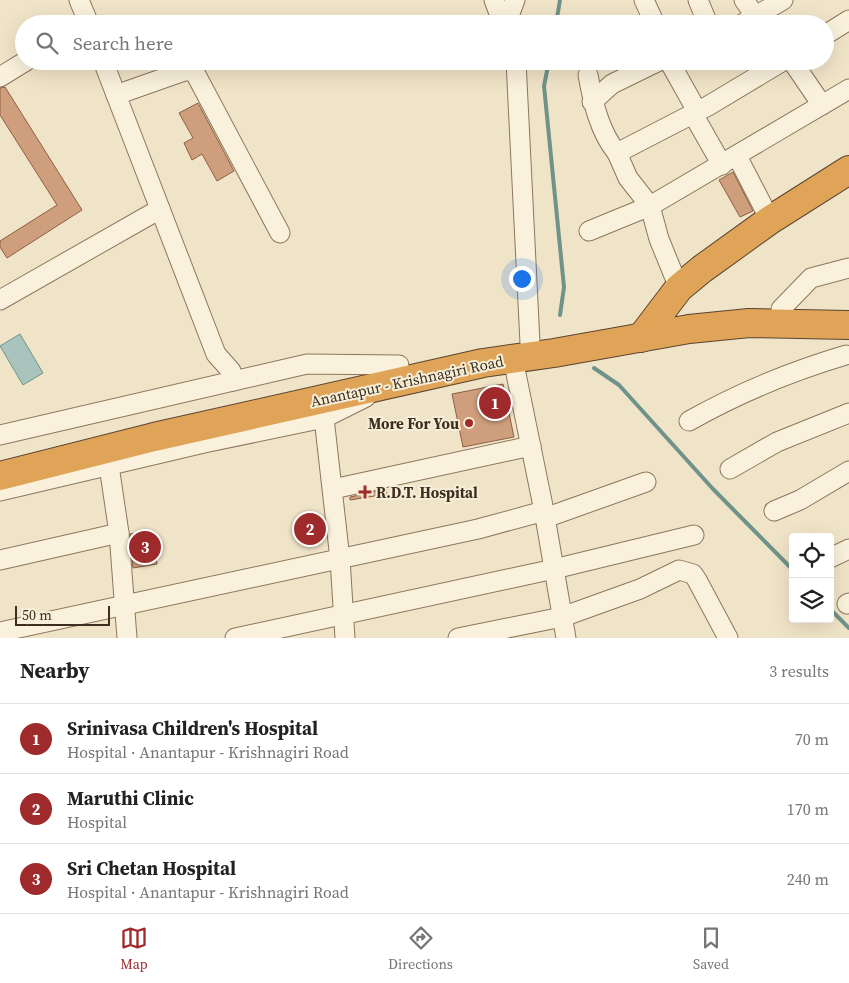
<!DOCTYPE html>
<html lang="en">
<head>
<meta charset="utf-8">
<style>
  :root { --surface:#fff; --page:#f2f2f2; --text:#222; --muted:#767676; --line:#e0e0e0; --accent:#9e2a2b }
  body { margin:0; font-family:"Source Serif 4",serif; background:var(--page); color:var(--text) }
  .controls { position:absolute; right:15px; bottom:15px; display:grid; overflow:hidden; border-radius:5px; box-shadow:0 5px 20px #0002 }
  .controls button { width:45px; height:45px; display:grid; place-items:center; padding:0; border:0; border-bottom:1px solid var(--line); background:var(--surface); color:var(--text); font:25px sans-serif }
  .scale { position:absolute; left:15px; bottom:12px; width:95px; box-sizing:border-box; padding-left:5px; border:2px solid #3d2e20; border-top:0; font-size:14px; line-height:18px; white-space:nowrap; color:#3d2e20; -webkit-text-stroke:4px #f7eed8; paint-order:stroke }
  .you { position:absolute; left:521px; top:278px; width:18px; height:18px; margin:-12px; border:4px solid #fff; border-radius:50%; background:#1a73e8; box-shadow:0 0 0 8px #1a73e833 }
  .badge { display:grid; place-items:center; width:32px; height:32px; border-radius:50%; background:var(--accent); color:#fff; font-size:16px; font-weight:700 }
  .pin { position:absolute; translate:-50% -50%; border:2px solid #fff; box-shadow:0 1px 5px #0006 }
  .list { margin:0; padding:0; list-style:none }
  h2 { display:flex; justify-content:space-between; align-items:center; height:65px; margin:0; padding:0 20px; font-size:21px }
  h2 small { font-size:16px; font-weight:400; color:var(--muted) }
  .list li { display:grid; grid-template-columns:32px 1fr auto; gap:15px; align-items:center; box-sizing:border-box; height:70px; padding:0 20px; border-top:1px solid var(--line) }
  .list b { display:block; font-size:19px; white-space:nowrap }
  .list p { margin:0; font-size:16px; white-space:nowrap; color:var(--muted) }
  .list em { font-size:16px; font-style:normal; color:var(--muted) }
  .icon { flex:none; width:28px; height:28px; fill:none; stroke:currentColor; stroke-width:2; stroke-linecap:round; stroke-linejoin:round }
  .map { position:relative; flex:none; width:849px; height:638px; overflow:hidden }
  .search { position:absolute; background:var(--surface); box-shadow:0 5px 20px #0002; left:15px; right:15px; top:15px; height:55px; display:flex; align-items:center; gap:12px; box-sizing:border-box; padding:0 18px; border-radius:28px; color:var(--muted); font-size:19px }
  .sheet { height:275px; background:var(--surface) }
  nav { display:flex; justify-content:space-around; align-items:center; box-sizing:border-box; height:70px; border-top:1px solid var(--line); background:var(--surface); font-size:14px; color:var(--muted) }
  nav a { display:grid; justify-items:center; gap:2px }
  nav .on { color:var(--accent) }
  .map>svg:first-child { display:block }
  .water { fill:#a9c4bc; stroke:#6f938a }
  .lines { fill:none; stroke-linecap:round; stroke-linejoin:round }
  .stream { stroke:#6f938a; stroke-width:4 }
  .building { fill:#cf9f7d; stroke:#8d5f41 }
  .minor-casing { stroke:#8d765c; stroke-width:21 }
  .highway-casing { stroke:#5b4430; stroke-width:30 }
  .minor { stroke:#faf1dc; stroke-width:19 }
  .highway { stroke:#e0a458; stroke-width:28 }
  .poi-dot { fill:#9e2a2b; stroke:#f7eed8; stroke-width:2 }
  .labels { text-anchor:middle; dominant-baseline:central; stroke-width:4; stroke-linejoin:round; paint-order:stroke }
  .street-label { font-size:15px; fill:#3d2e20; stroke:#f7eed8 }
  .poi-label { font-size:15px; font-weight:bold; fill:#3d2e20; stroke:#f7eed8; text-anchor:end }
</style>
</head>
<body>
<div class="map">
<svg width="849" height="638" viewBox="0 0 849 638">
  <rect width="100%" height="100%" fill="#f0e4c8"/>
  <polygon class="water" points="20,334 43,373 23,385 0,346"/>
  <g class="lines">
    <g class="stream">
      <polyline points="556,24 560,0"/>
      <polyline points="549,61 544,86 564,287 560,315"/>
      <polyline points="594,368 619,385 713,489 793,570"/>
      <polyline points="830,609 849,628"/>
    </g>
  </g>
  <g class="building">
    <polygon points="5,87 82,210 7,258 0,247 0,241 57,205 0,115 0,88"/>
    <polygon points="198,103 234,171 217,181 202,154 192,160 184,143 193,138 179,113"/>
    <polygon points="733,172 753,211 740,217 719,180"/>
    <polygon points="503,384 514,437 463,447 452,394"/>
    <polygon points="386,489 387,494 350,500 350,497"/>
    <polygon points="318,523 320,534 300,538 298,527"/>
    <polygon points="152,531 157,564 133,568 130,534"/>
  </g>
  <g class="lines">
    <defs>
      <g id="minor">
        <polyline points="79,0 89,24"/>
        <polyline points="494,0 503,24"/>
        <polyline points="644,0 655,24"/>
        <polyline points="698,0 708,24"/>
        <polyline points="744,0 761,24"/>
        <polyline points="506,24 515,0"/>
        <polyline points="742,24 783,0"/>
        <polyline points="825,35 849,20"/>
        <polyline points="103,61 216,354 231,371 234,381"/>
        <polyline points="516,61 530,343"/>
        <polyline points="669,61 697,111"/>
        <polyline points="792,61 822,105"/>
        <path d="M588,75C593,102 599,131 617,153"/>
        <polyline points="0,77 26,61"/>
        <polyline points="116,95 184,71 194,71 280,233"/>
        <polyline points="592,102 612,84 659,61"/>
        <polyline points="693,114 722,165"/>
        <polyline points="737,156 770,220"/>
        <polyline points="589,231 650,206 628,178 617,153 708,106 783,61"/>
        <polyline points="679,288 659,239 650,206 849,89"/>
        <polyline points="0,300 160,209"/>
        <polyline points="781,309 811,278 849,268"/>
        <polyline points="513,359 544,511 566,638"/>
        <polyline points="324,418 340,559 345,638"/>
        <path d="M689,421C737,394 792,371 846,355"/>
        <polyline points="0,435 307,364 399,365"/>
        <polyline points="109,466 119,533 127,638"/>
        <polyline points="730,469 777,442 849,413"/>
        <polyline points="333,489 531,446"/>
        <polyline points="0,491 204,443 324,418 366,397"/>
        <polyline points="774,511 800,500 849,471"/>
        <polyline points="545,518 646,482"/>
        <polyline points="830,558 849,549"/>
        <polyline points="0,560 119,533"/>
        <polyline points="847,604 849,603"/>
        <polyline points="0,632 478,529 544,511"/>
        <polyline points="235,638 554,569 694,535"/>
        <polyline points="458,638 562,617 640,589 679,570 693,574 697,580 728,638"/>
      </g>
      <g id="highway">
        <polyline points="641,338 679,288 702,269 770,220 849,170"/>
        <polyline points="0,476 154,437 483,363 554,353 689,329 749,323 849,325"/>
      </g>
    </defs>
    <use href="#minor" class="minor-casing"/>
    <use href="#highway" class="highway-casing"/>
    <use href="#minor" class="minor"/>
    <use href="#highway" class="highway"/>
  </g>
  <g class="poi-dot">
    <circle cx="469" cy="423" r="5"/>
    <path d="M362.5 484.5h5v5h5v5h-5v5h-5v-5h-5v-5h5z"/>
  </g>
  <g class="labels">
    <g class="street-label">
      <text transform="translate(407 381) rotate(-12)">Anantapur - Krishnagiri Road</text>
    </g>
    <g class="poi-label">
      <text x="459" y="423">More For You</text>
      <text x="376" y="492" text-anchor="start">R.D.T. Hospital</text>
    </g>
  </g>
</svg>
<div class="controls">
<button><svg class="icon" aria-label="locate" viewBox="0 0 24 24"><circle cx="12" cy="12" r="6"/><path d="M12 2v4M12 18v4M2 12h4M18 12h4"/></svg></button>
<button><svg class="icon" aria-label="layers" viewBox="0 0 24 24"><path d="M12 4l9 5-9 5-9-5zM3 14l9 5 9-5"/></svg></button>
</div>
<div class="scale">50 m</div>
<div class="you"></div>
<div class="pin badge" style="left:495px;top:403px">1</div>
<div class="pin badge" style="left:310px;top:529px">2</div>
<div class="pin badge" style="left:145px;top:547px">3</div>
<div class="search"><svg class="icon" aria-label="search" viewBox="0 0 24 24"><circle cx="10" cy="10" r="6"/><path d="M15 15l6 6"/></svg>Search here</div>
</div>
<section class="sheet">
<h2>Nearby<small>3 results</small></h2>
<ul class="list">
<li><span class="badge">1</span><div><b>Srinivasa Children's Hospital</b><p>Hospital · Anantapur - Krishnagiri Road</p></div><em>70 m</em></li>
<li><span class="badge">2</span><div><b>Maruthi Clinic</b><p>Hospital</p></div><em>170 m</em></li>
<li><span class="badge">3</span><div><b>Sri Chetan Hospital</b><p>Hospital · Anantapur - Krishnagiri Road</p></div><em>240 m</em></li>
</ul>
</section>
<nav>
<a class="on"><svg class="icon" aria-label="map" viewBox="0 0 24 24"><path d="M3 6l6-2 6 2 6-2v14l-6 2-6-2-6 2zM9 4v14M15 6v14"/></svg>Map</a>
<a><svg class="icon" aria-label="directions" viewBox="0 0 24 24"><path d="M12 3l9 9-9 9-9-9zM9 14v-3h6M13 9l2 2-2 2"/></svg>Directions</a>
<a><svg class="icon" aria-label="saved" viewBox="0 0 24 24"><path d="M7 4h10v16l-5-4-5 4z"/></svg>Saved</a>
</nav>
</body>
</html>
